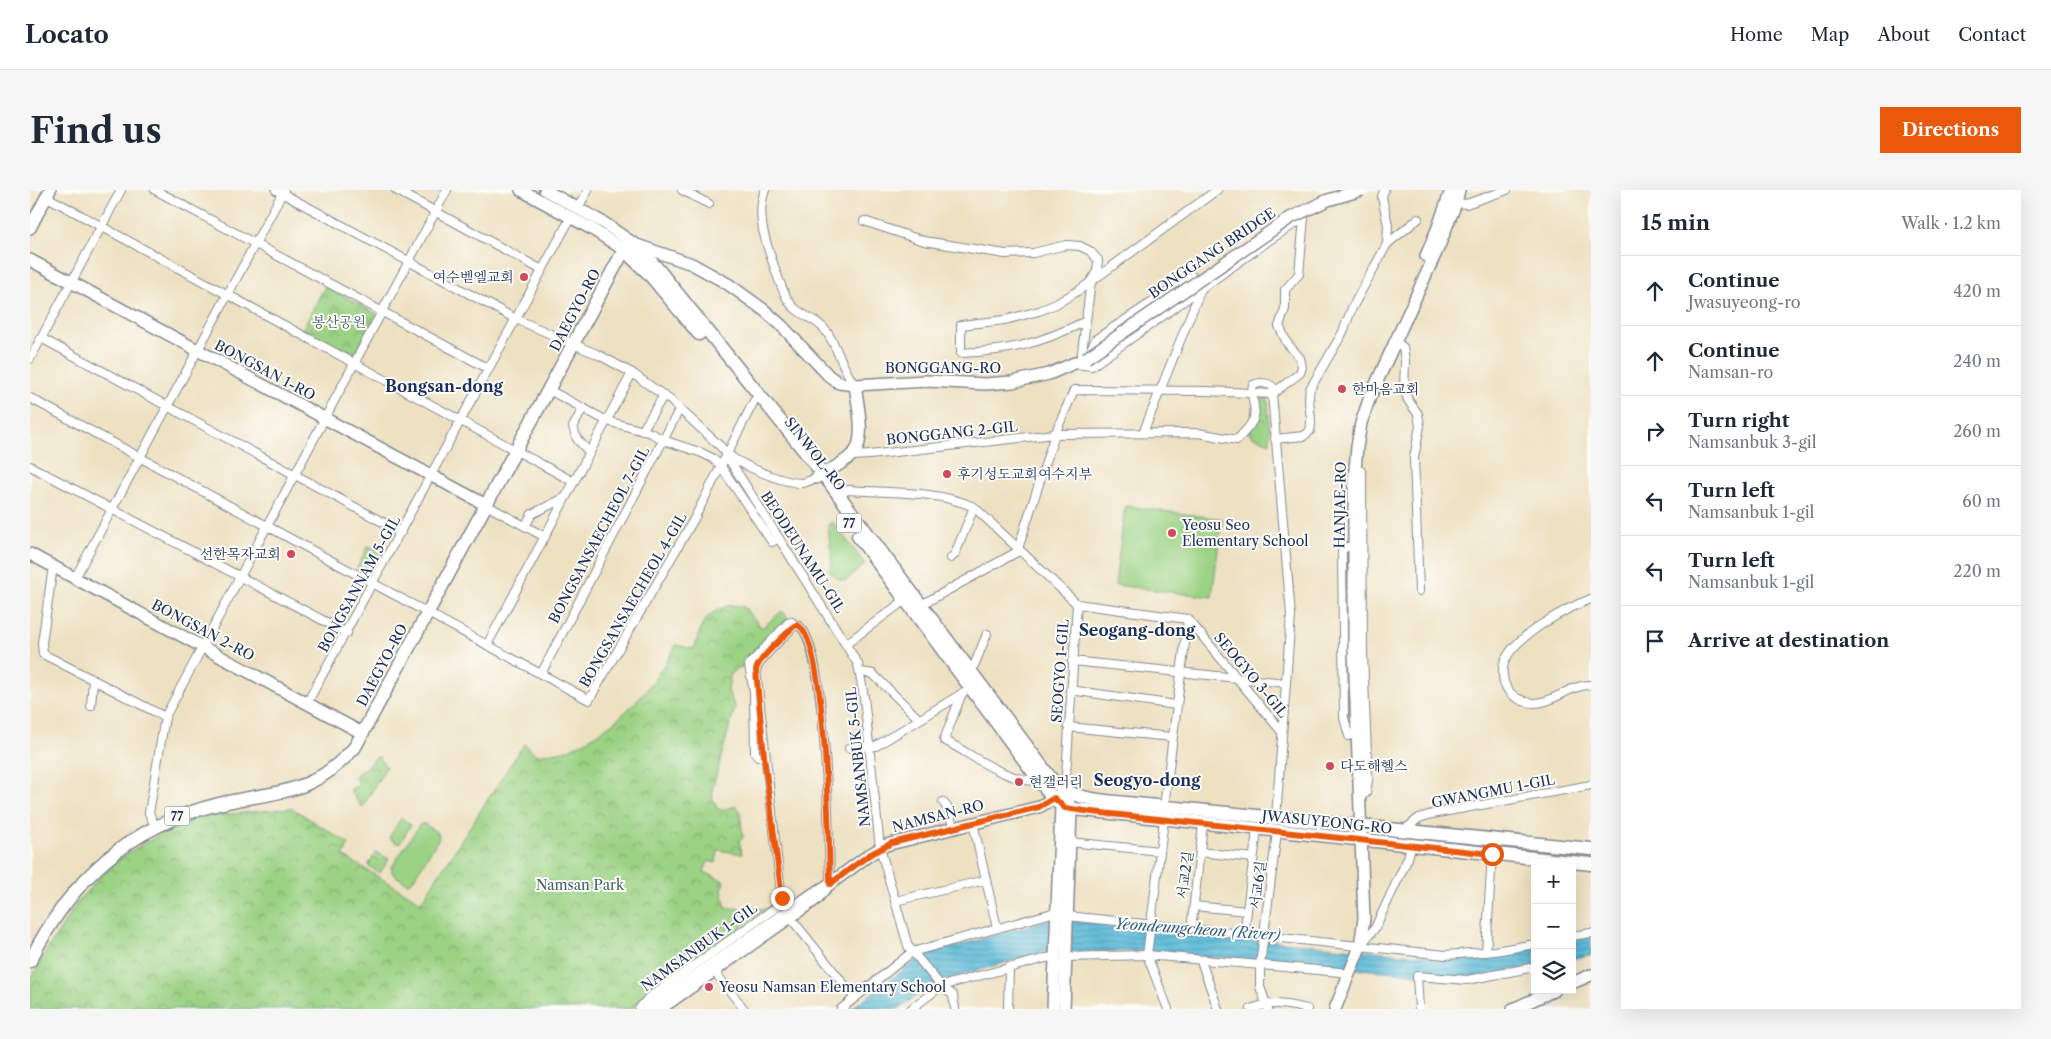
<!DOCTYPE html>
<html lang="en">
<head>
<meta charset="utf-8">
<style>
  :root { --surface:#fff; --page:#f6f6f7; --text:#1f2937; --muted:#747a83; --line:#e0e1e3; --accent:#ea580c }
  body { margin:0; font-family:"Libre Caslon Text","Noto Serif KR",serif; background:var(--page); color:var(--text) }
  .controls { position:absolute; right:15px; bottom:15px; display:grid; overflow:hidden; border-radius:0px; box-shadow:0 5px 20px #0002 }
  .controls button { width:45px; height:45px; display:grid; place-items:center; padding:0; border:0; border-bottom:1px solid var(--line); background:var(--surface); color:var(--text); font:25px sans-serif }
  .stop { position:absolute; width:15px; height:15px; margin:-11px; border:4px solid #ea580c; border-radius:50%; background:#fff }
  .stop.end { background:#ea580c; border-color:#fff; box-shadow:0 1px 5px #0008 }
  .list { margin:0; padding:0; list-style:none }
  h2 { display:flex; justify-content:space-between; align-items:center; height:65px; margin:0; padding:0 20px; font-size:21px }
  h2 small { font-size:16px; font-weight:400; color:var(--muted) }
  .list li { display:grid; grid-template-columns:32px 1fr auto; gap:15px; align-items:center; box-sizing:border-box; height:70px; padding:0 20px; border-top:1px solid var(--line) }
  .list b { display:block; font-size:19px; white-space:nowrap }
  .list p { margin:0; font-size:16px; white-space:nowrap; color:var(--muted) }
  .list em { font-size:16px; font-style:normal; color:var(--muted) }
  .icon { flex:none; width:28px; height:28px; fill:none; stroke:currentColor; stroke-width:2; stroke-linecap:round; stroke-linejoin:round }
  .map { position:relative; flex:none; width:1561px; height:819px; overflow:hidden; border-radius:0px }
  header { display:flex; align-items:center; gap:30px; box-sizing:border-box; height:70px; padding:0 25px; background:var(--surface); border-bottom:1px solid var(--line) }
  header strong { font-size:24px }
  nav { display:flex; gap:28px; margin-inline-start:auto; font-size:18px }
  .intro { display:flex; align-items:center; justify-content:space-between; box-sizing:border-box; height:120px; padding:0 30px }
  h1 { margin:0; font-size:35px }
  .button { padding:12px 22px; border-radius:0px; background:var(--accent); color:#fff; font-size:18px; font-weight:700 }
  main { display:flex; gap:30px; padding:0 30px }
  aside { flex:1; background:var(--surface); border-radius:0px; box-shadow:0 5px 20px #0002 }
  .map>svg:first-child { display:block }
  .grass { fill:#9bd284; stroke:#5b8071 }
  .park { fill:url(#park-crowns); stroke:#5b8071 }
  .water { fill:url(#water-rules); stroke:#3a749a }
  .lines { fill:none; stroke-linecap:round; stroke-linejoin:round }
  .street-casing { stroke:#848890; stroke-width:10 }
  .secondary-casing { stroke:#848890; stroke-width:14 }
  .primary-casing { stroke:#848890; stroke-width:15 }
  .street { stroke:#fff; stroke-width:8 }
  .secondary { stroke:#fff; stroke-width:11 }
  .primary { stroke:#fff; stroke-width:12 }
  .secondary-bridge-casing { stroke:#848890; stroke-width:14; stroke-linecap:butt }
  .secondary-bridge { stroke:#fff; stroke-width:11 }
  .route { stroke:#ea580c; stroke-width:6 }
  .poi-dot { fill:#d1495b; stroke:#fdfcf7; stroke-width:2 }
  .labels { text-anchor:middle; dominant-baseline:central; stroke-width:4; stroke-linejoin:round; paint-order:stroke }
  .shield { fill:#fdfcf7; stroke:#5f6c8c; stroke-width:1 }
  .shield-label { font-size:12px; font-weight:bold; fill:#1b2f5e }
  .street-label { font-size:14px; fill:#1b2f5e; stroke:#fdfcf7 }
  .poi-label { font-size:14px; fill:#1b2f5e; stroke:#fdfcf7; text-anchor:start }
  .park-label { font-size:14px; fill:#416069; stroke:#fdfcf7 }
  .water-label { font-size:15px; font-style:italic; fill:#315f88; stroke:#fdfcf7 }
  .quarter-label { font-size:16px; font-weight:bold; fill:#1b2f5e; stroke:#fdfcf7 }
</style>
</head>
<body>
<header>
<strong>Locato</strong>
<nav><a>Home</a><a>Map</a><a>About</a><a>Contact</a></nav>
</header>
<div class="intro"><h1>Find us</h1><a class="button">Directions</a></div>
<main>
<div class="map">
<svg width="1561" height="819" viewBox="0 0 1561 819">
  <defs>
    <pattern id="park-crowns" width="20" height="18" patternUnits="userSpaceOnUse" patternTransform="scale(1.25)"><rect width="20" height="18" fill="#9bd284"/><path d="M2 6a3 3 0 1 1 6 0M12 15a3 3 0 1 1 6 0" fill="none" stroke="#7eab6f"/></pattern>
    <pattern id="water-rules" width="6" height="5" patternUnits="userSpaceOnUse" patternTransform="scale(1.25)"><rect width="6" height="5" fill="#59b9d7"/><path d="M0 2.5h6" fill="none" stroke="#4997b2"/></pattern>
  </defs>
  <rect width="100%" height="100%" fill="#fdfcf7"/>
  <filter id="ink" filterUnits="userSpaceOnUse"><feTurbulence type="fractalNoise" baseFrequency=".02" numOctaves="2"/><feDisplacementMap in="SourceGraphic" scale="10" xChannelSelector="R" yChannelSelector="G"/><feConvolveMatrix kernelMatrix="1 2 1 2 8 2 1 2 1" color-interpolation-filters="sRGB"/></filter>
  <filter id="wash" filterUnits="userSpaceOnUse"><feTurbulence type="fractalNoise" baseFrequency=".0096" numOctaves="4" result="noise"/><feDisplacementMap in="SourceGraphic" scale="20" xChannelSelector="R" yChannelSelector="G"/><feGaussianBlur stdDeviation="1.12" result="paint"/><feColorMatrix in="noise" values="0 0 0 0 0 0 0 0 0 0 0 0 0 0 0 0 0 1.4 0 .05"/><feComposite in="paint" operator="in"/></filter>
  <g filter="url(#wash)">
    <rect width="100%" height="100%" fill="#eee1c2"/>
    <g class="grass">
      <polygon points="1095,316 1192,329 1182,407 1085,395"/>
      <polygon points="803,332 835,374 815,391 805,387 799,380 802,375 798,335"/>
      <polygon points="338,356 355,364 346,381 339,385 327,378"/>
      <polygon points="371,628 381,635 369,654 359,648"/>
      <polygon points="390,634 394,634 408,643 409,648 382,691 377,693 363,684 361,678"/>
    </g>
    <g class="park">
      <polygon points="295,96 347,124 324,166 320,167 272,140"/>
      <polygon points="1228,207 1238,207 1240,253 1222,246 1218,241"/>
      <path d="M701,415L714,417L732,438L752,421L759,428L717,474L701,483L698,501L705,517L682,600L683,610L687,618L691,620L706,616L710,621L713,648L709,650L712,664L688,660L686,673L678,671L674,682L694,691L692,700L696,718L736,719L604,815L602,819H0V791L10,771L49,710L86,670L132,643L170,627L262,618L319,654L313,666L391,712L494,554L507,565C517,563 531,563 541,558C587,538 623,499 646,455L664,459C672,434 673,423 701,415Z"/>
      <polygon points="348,566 356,577 332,618 320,600 329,594 324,587"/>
      <polygon points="346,662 359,669 350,683 338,676"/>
    </g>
    <g class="water">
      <polygon points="1015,731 1044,731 1425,769 1461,765 1505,757 1505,776 1438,788 1110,761 1012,762 901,794 869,819 821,819 892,766"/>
      <polygon points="1561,747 1561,765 1542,769 1542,750"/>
    </g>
  </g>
  <g filter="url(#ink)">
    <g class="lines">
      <defs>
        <g id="street">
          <polyline points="125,0 459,179"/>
          <path d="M246,0L486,129L571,166L602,183L640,210L691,257C702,273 753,293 772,293C777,292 782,290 786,288"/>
          <polyline points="366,0 512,80"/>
          <polyline points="652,0 679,14"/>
          <path d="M735,0C725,28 737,55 746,82C750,92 753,104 760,113C769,126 787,128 796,141C808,157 812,179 825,195"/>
          <polyline points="17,7 544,292"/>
          <polyline points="1426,13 1436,14 1477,0"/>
          <polyline points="548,18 558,0"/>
          <polyline points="834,31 894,51 975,64 1003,63 1036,55 1050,56 1060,61 1068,70 1067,81 1061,91 1051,170"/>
          <polyline points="1357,54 1388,29"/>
          <path d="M1056,131C1011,153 981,161 931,163V135L975,130L1009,121L1026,114L1051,99L1187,0"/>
          <polyline points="11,148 371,342"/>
          <polyline points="1364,151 1373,157 1375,171 1374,199 1378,210 1388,224 1390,236 1384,268 1389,401"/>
          <polyline points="1057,166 1066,149 1162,86 1168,96"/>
          <polyline points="0,169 91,0"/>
          <polyline points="1044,174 1062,176 1244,47 1274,28"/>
          <polyline points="519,200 577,231 621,243 633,250 672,263 682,268 690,275 742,352 749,348"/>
          <polyline points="1242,204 1261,425 1246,628"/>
          <polyline points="0,208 559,510 664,329 724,211"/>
          <polyline points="553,218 543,237 547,249 560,263"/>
          <polyline points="612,241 634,205"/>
          <polyline points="1113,243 1171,99"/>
          <path d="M1245,249L1274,246L1280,241C1284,227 1276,213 1280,199L1313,142L1322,118L1357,54L1358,35L1352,7L1354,0"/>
          <polyline points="697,266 828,474 834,507 850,658 878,756 911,796 923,805 925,819"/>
          <path d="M821,266L839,265L1025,244L1168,243L1207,250C1212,244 1222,236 1224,227C1227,216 1219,206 1223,195C1231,191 1242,193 1246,201"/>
          <polyline points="0,276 317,443"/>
          <polyline points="1324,278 1331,281 1332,285 1333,464 1338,590 1336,603 1329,607"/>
          <path d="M809,305L817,300C858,303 906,300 944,317L1047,414"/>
          <polyline points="456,315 515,347"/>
          <polyline points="495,336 502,324 536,307"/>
          <polyline points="1317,357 1313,358 1312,362 1314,528 1319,546"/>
          <polyline points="921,368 925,364 944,317"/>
          <polyline points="23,376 12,453 13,464 135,527"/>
          <polyline points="45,388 254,0"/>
          <path d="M1561,409C1536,418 1483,447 1474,473C1472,479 1473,487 1474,492C1477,502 1486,509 1496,512C1520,518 1538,494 1561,495"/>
          <polyline points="1047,414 1158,429"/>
          <polyline points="891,415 987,362 1025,244 1044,200 1176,201 1242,204 1270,183 1272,177 1270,168 1257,153 1249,136 1255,119 1255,100 1269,84 1274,28"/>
          <polyline points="1158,429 1251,541"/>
          <polyline points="816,454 875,410"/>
          <polyline points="457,455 602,183"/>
          <polyline points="1042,471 1256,493"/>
          <polyline points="831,482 843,484 889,529"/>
          <polyline points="941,483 957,444"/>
          <polyline points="511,484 650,218"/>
          <polyline points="1040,500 1146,515"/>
          <path d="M932,503L914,550C943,565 976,592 1010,591"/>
          <polyline points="277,513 541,27"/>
          <polyline points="61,516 63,490"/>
          <polyline points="1038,537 1142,547"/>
          <polyline points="819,558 846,556 933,503"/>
          <polyline points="734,566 728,567 725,563 724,502 719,475 758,433 762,432 765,435"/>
          <polyline points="1035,601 1047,414"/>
          <polyline points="913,612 919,620 923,638"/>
          <polyline points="1134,617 1158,429"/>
          <polyline points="1134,630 1117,765 1138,819"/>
          <polyline points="943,633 967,738"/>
          <polyline points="125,636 119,623 135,527 417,0"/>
          <polyline points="1373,641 1389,628 1402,624 1561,595"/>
          <polyline points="1039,652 1130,661"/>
          <polyline points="1170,662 1223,668"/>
          <polyline points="865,711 956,690"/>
          <polyline points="1164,716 1217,721"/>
          <polyline points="1037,726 1416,765 1465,761 1505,754"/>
          <polyline points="760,727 825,808"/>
          <polyline points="1161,740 1173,634"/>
          <polyline points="1214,745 1227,640"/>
          <polyline points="1542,746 1561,743"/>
          <polyline points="1331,755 1345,738 1378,668 1381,656"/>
          <polyline points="1456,762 1462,664"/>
          <polyline points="1035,767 1117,765 1310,782 1320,785"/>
          <polyline points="1171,771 1188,819"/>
          <polyline points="684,781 714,819"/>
          <path d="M609,819L618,808L748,716L752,711L726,480C730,467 754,447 764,436L767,435C797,445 799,657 800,694"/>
          <polyline points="811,819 882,762 1026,722"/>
          <polyline points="881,819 911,796 1016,768 1025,767"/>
          <polyline points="978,819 979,777"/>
          <path d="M1221,819C1242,811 1257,814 1277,819"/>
          <polyline points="1238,819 1230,797 1230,775 1247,642"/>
          <polyline points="1389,819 1387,786 1437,790 1505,777"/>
        </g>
        <g id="secondary">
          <polyline points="491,0 562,39 594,60"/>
          <polyline points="515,0 574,33 604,54 662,74 698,94 734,120 751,135 799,186 809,193 825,195 897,191 955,194 982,192 1019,184 1056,168"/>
          <polyline points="0,38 20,0"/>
          <polyline points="1396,66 1408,37 1421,0"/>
          <polyline points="0,70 456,315"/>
          <path d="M786,288C798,281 813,274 823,264C837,251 827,212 825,195"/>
          <polyline points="0,364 332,543"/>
          <polyline points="797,696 839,665 856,655 1009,617 1029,605"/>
          <polyline points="1542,793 1561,785"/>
          <polyline points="618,819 783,704 797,696 786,709 630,819"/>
          <polyline points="1023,819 1031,616 1033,609"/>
          <polyline points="1034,819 1041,620 1035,601"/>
          <polyline points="1305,819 1330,757 1334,728 1324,459 1324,291 1327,257 1331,233 1340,207 1409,56 1426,13 1429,0"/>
          <polyline points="1483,819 1525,800"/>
        </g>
        <g id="primary">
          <polyline points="594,60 619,84 669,144"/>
          <polyline points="828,346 1023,609 1035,618 1561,674"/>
          <path d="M0,771C41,689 99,636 189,614C247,600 281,607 325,557L594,60L604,54L627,78L793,284L1019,586C1035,605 1053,608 1076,611L1561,659"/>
        </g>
      </defs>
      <use href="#street" class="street-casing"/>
      <use href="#secondary" class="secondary-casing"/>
      <use href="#primary" class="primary-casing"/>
      <use href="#street" class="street"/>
      <use href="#secondary" class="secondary"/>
      <use href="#primary" class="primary"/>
      <defs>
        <polyline id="secondary-bridge" points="1056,168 1260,28 1298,10 1332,0"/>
      </defs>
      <use href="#secondary-bridge" class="secondary-bridge-casing"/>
      <use href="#secondary-bridge" class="secondary-bridge"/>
    </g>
  </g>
  <g class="lines" filter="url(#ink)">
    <path class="route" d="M752,708L734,566L726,480C729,467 754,447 764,436L767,435C797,445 799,658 800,694L839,665L862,653L1009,617L1024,608L1035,618L1062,622L1462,664"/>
  </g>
  <g class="poi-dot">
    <circle cx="494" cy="87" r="5"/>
    <circle cx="1312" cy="199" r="5"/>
    <circle cx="917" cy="284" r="5"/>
    <circle cx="1142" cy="343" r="5"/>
    <circle cx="261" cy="364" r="5"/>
    <circle cx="1300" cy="576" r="5"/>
    <circle cx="989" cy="592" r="5"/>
    <circle cx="679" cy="797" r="5"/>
  </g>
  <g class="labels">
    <g class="shield">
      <rect x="806.5" y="323.5" width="25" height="19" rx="4"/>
      <rect x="134.5" y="616.5" width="25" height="19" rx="4"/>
    </g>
    <g class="shield-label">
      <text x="819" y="333">77</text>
      <text x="147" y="626">77</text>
    </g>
    <g class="street-label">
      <text transform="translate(1182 63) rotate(-34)">BONGGANG BRIDGE</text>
      <text transform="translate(545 120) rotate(-62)">DAEGYO-RO</text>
      <text x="913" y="178">BONGGANG-RO</text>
      <text transform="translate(235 180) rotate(28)">BONGSAN 1-RO</text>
      <text transform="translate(922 243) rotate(-6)">BONGGANG 2-GIL</text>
      <text transform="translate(785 264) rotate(52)">SINWOL-RO</text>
      <text transform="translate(1310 315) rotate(-89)">HANJAE-RO</text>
      <text transform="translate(569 345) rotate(-62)">BONGSANSAECHEOL 7-GIL</text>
      <text transform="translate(773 362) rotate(57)">BEODEUNAMU-GIL</text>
      <text transform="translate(329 394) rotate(-61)">BONGSANNAM 5-GIL</text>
      <text transform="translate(603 410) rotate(-60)">BONGSANSAECHEOL 4-GIL</text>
      <text transform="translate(173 440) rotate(28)">BONGSAN 2-RO</text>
      <text transform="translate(352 475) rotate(-62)">DAEGYO-RO</text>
      <text transform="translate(1030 481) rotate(-86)">SEOGYO 1-GIL</text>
      <text transform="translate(1221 485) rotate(50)">SEOGYO 3-GIL</text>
      <text transform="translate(828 567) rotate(-96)">NAMSANBUK 5-GIL</text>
      <text transform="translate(1463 601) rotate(-11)">GWANGMU 1-GIL</text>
      <text transform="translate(908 626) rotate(-14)">NAMSAN-RO</text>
      <text transform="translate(1297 632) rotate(6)">JWASUYEONG-RO</text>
      <text transform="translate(1155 685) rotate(-83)">서교2길</text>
      <text transform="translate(1228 695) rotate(-83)">서교6길</text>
      <text transform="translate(669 757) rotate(-36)">NAMSANBUK 1-GIL</text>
    </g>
    <g class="poi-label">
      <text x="484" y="87" text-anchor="end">여수벧엘교회</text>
      <text x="1322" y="199">한마음교회</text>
      <text x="927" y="284">후기성도교회여수지부</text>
      <text x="1152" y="335">Yeosu Seo<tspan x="1152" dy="16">Elementary School</tspan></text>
      <text x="251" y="364" text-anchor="end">선한목자교회</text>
      <text x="1310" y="576">다도해헬스</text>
      <text x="999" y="592">현갤러리</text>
      <text x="689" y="797">Yeosu Namsan Elementary School</text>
    </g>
    <g class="park-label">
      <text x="309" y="132">봉산공원</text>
      <text x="550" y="695">Namsan Park</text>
    </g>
    <g class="water-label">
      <text transform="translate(1168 739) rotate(4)">Yeondeungcheon (River)</text>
    </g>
    <g class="quarter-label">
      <text x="414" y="196">Bongsan-dong</text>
      <text x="1107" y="440">Seogang-dong</text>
      <text x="1117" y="590">Seogyo-dong</text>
    </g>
  </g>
</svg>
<div class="controls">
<button>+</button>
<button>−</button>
<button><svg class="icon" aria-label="layers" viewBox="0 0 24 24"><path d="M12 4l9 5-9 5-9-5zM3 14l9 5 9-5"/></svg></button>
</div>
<div class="stop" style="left:1462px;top:664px"></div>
<div class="stop end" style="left:752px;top:708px"></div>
</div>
<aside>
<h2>15 min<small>Walk · 1.2 km</small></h2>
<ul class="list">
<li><svg class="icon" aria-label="ahead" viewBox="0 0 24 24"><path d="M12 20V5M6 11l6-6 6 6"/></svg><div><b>Continue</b><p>Jwasuyeong-ro</p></div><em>420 m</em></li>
<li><svg class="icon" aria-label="ahead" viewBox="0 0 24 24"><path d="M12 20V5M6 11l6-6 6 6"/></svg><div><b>Continue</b><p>Namsan-ro</p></div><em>240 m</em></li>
<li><svg class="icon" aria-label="right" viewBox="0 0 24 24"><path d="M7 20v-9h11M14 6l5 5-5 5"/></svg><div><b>Turn right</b><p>Namsanbuk 3-gil</p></div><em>260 m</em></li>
<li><svg class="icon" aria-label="left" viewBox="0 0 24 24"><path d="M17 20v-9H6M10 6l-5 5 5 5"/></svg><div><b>Turn left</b><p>Namsanbuk 1-gil</p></div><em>60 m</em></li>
<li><svg class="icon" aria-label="left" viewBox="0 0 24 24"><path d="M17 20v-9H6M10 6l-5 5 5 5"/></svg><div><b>Turn left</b><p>Namsanbuk 1-gil</p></div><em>220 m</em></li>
<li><svg class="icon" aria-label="arrive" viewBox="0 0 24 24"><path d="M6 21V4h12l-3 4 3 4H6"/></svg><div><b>Arrive at destination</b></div></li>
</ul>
</aside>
</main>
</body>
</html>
